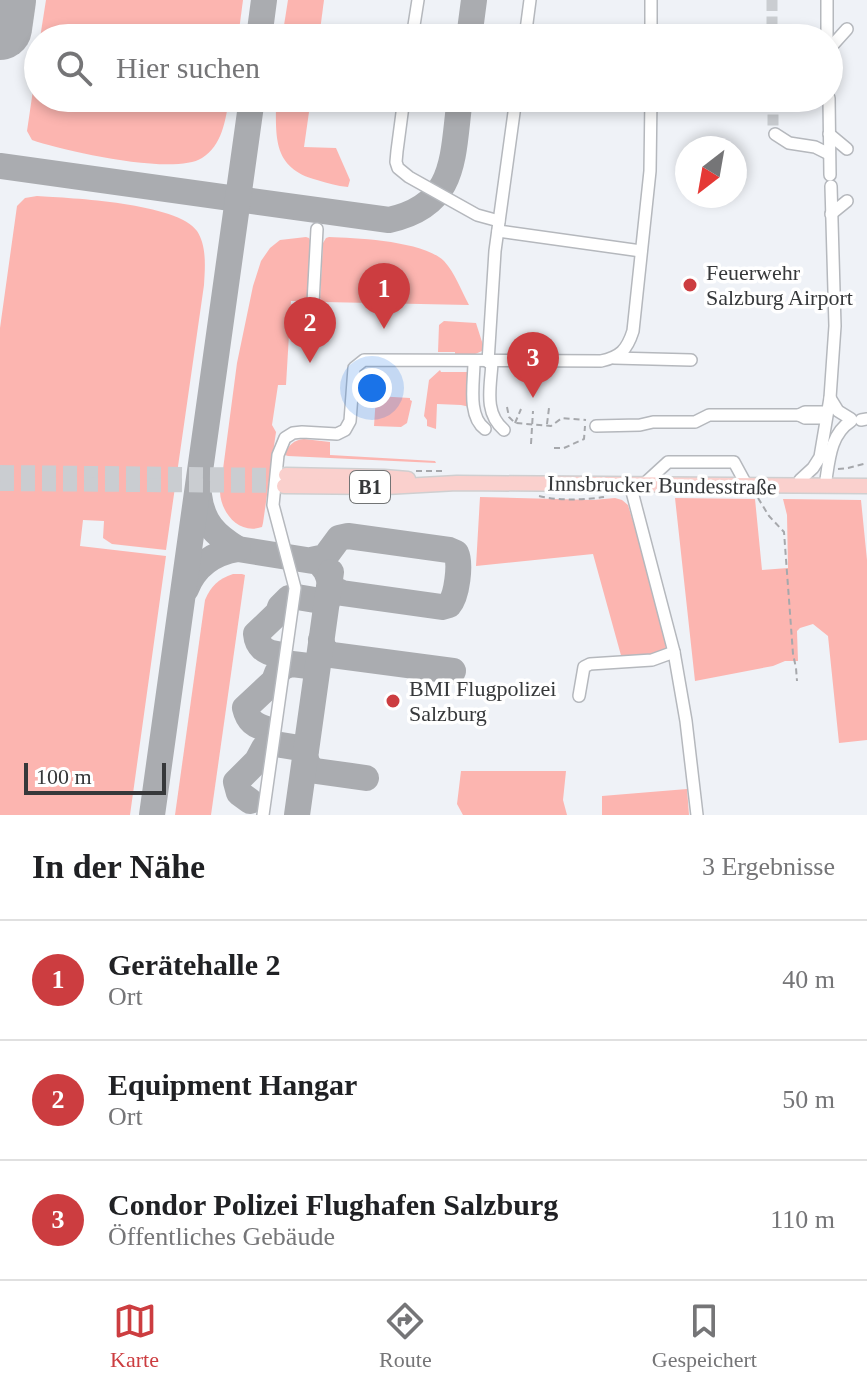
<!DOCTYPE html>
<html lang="de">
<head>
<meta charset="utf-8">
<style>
  :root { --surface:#fff; --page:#f2f2f2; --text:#202124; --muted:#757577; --line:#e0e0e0; --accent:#cc3d40 }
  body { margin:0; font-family:Georgia,serif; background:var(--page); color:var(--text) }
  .compass { position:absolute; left:675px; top:136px; width:72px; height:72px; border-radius:50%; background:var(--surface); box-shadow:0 4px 12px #0003; rotate:211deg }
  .scale { position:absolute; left:24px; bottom:20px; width:142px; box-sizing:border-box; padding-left:8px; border:4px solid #36383a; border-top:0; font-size:22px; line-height:28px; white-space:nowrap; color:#36383a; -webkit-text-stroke:6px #fff; paint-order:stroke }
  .you { position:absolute; left:372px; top:388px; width:28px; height:28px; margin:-20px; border:6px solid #fff; border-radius:50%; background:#1a73e8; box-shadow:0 0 0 12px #1a73e833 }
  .badge { display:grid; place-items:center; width:52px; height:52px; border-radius:50%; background:var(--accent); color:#fff; font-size:26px; font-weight:700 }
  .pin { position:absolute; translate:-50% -66px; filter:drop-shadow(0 2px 4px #0008) }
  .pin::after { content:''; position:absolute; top:42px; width:28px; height:24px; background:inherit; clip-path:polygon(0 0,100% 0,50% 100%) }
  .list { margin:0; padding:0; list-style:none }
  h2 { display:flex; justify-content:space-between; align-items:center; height:104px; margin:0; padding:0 32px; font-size:34px }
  h2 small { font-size:26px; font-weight:400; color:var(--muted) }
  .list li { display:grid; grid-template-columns:52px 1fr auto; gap:24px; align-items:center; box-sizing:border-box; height:120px; padding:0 32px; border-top:2px solid var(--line) }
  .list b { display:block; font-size:30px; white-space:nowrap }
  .list p { margin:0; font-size:26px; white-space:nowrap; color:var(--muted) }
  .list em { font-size:26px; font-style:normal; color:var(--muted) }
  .icon { flex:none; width:44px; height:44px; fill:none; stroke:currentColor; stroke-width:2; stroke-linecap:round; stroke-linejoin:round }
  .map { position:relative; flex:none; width:867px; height:815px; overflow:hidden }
  .search { position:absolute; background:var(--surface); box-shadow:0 4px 12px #0003; left:24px; right:24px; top:24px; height:88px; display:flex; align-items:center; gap:20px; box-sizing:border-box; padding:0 28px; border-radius:44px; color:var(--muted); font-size:30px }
  .sheet { height:464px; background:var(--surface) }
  nav { display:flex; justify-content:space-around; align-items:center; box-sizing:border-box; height:112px; border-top:2px solid var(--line); background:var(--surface); font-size:22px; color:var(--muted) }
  nav a { display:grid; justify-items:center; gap:4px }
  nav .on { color:var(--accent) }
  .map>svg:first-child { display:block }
  .green { fill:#fcb5b0 }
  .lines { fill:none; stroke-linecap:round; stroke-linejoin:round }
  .taxiway { stroke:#aaacb0; stroke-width:26 }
  .runway { stroke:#aaacb0; stroke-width:64 }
  .minor-tunnel { stroke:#cacdd1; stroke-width:11; stroke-dasharray:11 5.5; stroke-linecap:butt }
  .major-tunnel { stroke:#cacdd1; stroke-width:14; stroke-dasharray:14 7; stroke-linecap:butt }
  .minor-casing { stroke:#b5b8bd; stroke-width:14 }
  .major-casing { stroke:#cfcfd0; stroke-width:17 }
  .path { stroke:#a6a8ac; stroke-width:2; stroke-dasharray:6 4; stroke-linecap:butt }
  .minor { stroke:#fff; stroke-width:11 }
  .major { stroke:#fad0cd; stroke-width:14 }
  .poi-dot { fill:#cc3d40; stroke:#fff; stroke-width:3 }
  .labels { text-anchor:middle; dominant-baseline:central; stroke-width:7; stroke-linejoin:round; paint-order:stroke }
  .shield { fill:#fff; stroke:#727475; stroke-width:2 }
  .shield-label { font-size:20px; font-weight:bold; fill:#36383a }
  .poi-label { font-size:22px; fill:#36383a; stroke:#fff; text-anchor:start }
  .street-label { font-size:22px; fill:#36383a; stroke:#fff }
</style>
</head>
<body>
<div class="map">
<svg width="867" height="815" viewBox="0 0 867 815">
  <rect width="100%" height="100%" fill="#eff2f7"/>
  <g class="green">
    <polygon points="46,0 243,0 238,38 40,38"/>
    <polygon points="288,0 324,0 319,38 282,38"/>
    <path d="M38,56V98H229C226,119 222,146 202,158C174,176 64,151 32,140L27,131Z"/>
    <path d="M276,98H311L304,147L336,148L350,180L348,187C337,186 327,183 317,180C272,168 276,137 276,98Z"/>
    <path d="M37,196C71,198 178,203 197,231C207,246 205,268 204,285L166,550L112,544L103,538L104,521L83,520L80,546L166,556L130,815H0V328L17,206L25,198Z"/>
    <path d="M306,237L309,238L311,242L307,299L304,301H291L286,385H278L272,425L276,432L263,523L262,527C239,535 221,513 220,492L237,363L253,286L261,261L270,248L280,240Z"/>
    <path d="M329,237C358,238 423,241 444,261C455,273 461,290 469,305L323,302L320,298L323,243L326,238Z"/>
    <polygon points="444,321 476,323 483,345 482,351 471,356 455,355 455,352 438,352 439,325"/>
    <polygon points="440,370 441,372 470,372 470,407 461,405 437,404 436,429 427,426 427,420 424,416 429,380"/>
    <polygon points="376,396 410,398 410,400 412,401 407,423 401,427 374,426"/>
    <path d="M304,439L330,442V455L435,461L436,463L288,456L285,455C288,445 294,440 304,439Z"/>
    <path d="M480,497L593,500L615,498L622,500L628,505C642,552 661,600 666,649L660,654L622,659L593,554L476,566Z"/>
    <polygon points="675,498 755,499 762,570 788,568 787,515 783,499 861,500 867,560 867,740 839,743 828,636 813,624 800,628 797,631 798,661 785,661 773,666 695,681"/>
    <path d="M233,574H242L245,575L211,815H175L205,600C211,586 218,579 233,574Z"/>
    <polygon points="461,771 566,771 563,800 567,815 463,815 457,804"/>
    <polygon points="687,789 689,815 602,815 602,796"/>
  </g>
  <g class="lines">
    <g class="taxiway">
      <polyline points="259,38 264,0"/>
      <polyline points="469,38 474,0"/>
      <path d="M0,166L389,220C458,205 452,156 460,98"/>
      <path d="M238,549L319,562L326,571L333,589L342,593L442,607L449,605C457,596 461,564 456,553L449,550L348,536L339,538L325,557L311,560"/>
      <path d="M186,589C195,566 213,553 238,549C215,535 202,522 199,495"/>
      <polyline points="321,640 324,650 332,655 453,671"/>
      <path d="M277,654C265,653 257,646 256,634L278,613L280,607L289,598L297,597L327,602"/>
      <path d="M267,729C255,726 248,721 245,708L274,681L277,673L283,667L292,664L317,667"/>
      <polyline points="305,757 309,767 316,771 366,778"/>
      <polyline points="250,801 239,793 236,782 257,761 264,748 275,744 306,749"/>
      <polyline points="152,815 252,98"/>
      <polyline points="297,815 331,572"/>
    </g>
    <polyline class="runway" points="0,28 4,0"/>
    <g class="minor-tunnel">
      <polyline points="772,0 772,38"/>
      <polyline points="773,98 773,129 775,134"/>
    </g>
    <g class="major-tunnel">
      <polyline points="0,472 286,475"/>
      <polyline points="0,484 284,486"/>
    </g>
    <defs>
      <g id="minor">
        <polyline points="827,0 827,38"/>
        <polyline points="412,38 418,0"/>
        <polyline points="525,38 530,0"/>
        <polyline points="651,38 651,0"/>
        <polyline points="829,49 847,29"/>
        <polyline points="404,98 397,151 396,162 398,168 409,177 477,215 499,221"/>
        <polyline points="829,98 830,175"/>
        <polyline points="775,134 789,143 815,147 829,154"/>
        <polyline points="829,134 847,149"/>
        <polyline points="831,214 847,201"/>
        <polyline points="498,231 641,251"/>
        <polyline points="311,340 317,229"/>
        <polyline points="614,358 691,360"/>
        <path d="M474,362C474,382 467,416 485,429"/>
        <polyline points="488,362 495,251 516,98"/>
        <path d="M492,362C491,386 483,412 504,430"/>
        <polyline points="830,398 838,411 851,419"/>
        <polyline points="826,418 805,418 799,415 805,412 827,412"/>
        <polyline points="861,420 867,419"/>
        <polyline points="596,426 640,425 653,422 695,422 709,415 799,415"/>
        <polyline points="800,480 813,468 820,457 830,398 835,326 831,186"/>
        <polyline points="630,484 674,652 686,721 697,815"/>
        <polyline points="644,484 668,462 734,462 747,486"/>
        <path d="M825,486C829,463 829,435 851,421"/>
        <polyline points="579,696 584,667 590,664 652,660 674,652"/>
        <path d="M263,815L295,588L273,505L278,455L285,438L293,433L302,432L337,434L345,430L350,421L354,368L364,360L601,361C620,357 627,350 633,331L650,171L651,98"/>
      </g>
      <g id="major">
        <polyline points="286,475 384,477 408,479"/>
        <polyline points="284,486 386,487 457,483 867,486"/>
      </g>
    </defs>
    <use href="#minor" class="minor-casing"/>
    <use href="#major" class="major-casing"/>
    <g class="path">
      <polyline points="507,407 509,417 515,423 551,426 562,418 586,420"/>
      <polyline points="515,423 521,409"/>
      <polyline points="547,424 549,408"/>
      <polyline points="531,444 533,411"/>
      <polyline points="554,448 564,448 584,439 585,426"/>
      <polyline points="838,469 848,468 867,463"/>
      <polyline points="416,471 446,471"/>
      <path d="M539,496C560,501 583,500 604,497"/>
      <polyline points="758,498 769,516 784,532 793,654 796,668 797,681"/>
    </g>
    <use href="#minor" class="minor"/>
    <use href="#major" class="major"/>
  </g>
  <g class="poi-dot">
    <circle cx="690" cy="285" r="8"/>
    <circle cx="393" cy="701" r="8"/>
  </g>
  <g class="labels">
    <rect class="shield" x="350" y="471" width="40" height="32" rx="6"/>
    <g class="shield-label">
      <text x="370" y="487">B1</text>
    </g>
    <g class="poi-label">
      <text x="706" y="272">Feuerwehr<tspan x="706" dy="25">Salzburg Airport</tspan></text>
      <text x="409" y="688">BMI Flugpolizei<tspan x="409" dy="25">Salzburg</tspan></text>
    </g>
    <g class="street-label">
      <text transform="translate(662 485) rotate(1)">Innsbrucker Bundesstraße</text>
    </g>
  </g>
</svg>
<svg class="compass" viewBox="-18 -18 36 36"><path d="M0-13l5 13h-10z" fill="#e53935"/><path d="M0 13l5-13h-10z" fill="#757577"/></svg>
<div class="scale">100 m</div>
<div class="you"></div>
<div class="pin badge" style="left:384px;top:329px">1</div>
<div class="pin badge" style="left:310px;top:363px">2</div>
<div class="pin badge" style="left:533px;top:398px">3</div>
<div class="search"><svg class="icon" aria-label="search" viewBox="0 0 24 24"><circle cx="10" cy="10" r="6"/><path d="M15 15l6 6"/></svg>Hier suchen</div>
</div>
<section class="sheet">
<h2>In der Nähe<small>3 Ergebnisse</small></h2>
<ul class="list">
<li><span class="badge">1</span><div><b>Gerätehalle 2</b><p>Ort</p></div><em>40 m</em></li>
<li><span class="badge">2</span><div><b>Equipment Hangar</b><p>Ort</p></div><em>50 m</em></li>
<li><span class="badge">3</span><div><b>Condor Polizei Flughafen Salzburg</b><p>Öffentliches Gebäude</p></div><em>110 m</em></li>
</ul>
</section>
<nav>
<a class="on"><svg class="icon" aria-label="map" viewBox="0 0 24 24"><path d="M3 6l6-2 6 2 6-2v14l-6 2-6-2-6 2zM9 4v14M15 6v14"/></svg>Karte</a>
<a><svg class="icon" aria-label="directions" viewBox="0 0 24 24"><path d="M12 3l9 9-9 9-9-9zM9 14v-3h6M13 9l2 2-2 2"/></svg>Route</a>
<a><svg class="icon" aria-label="saved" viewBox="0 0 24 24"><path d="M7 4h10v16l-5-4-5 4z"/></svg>Gespeichert</a>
</nav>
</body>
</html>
